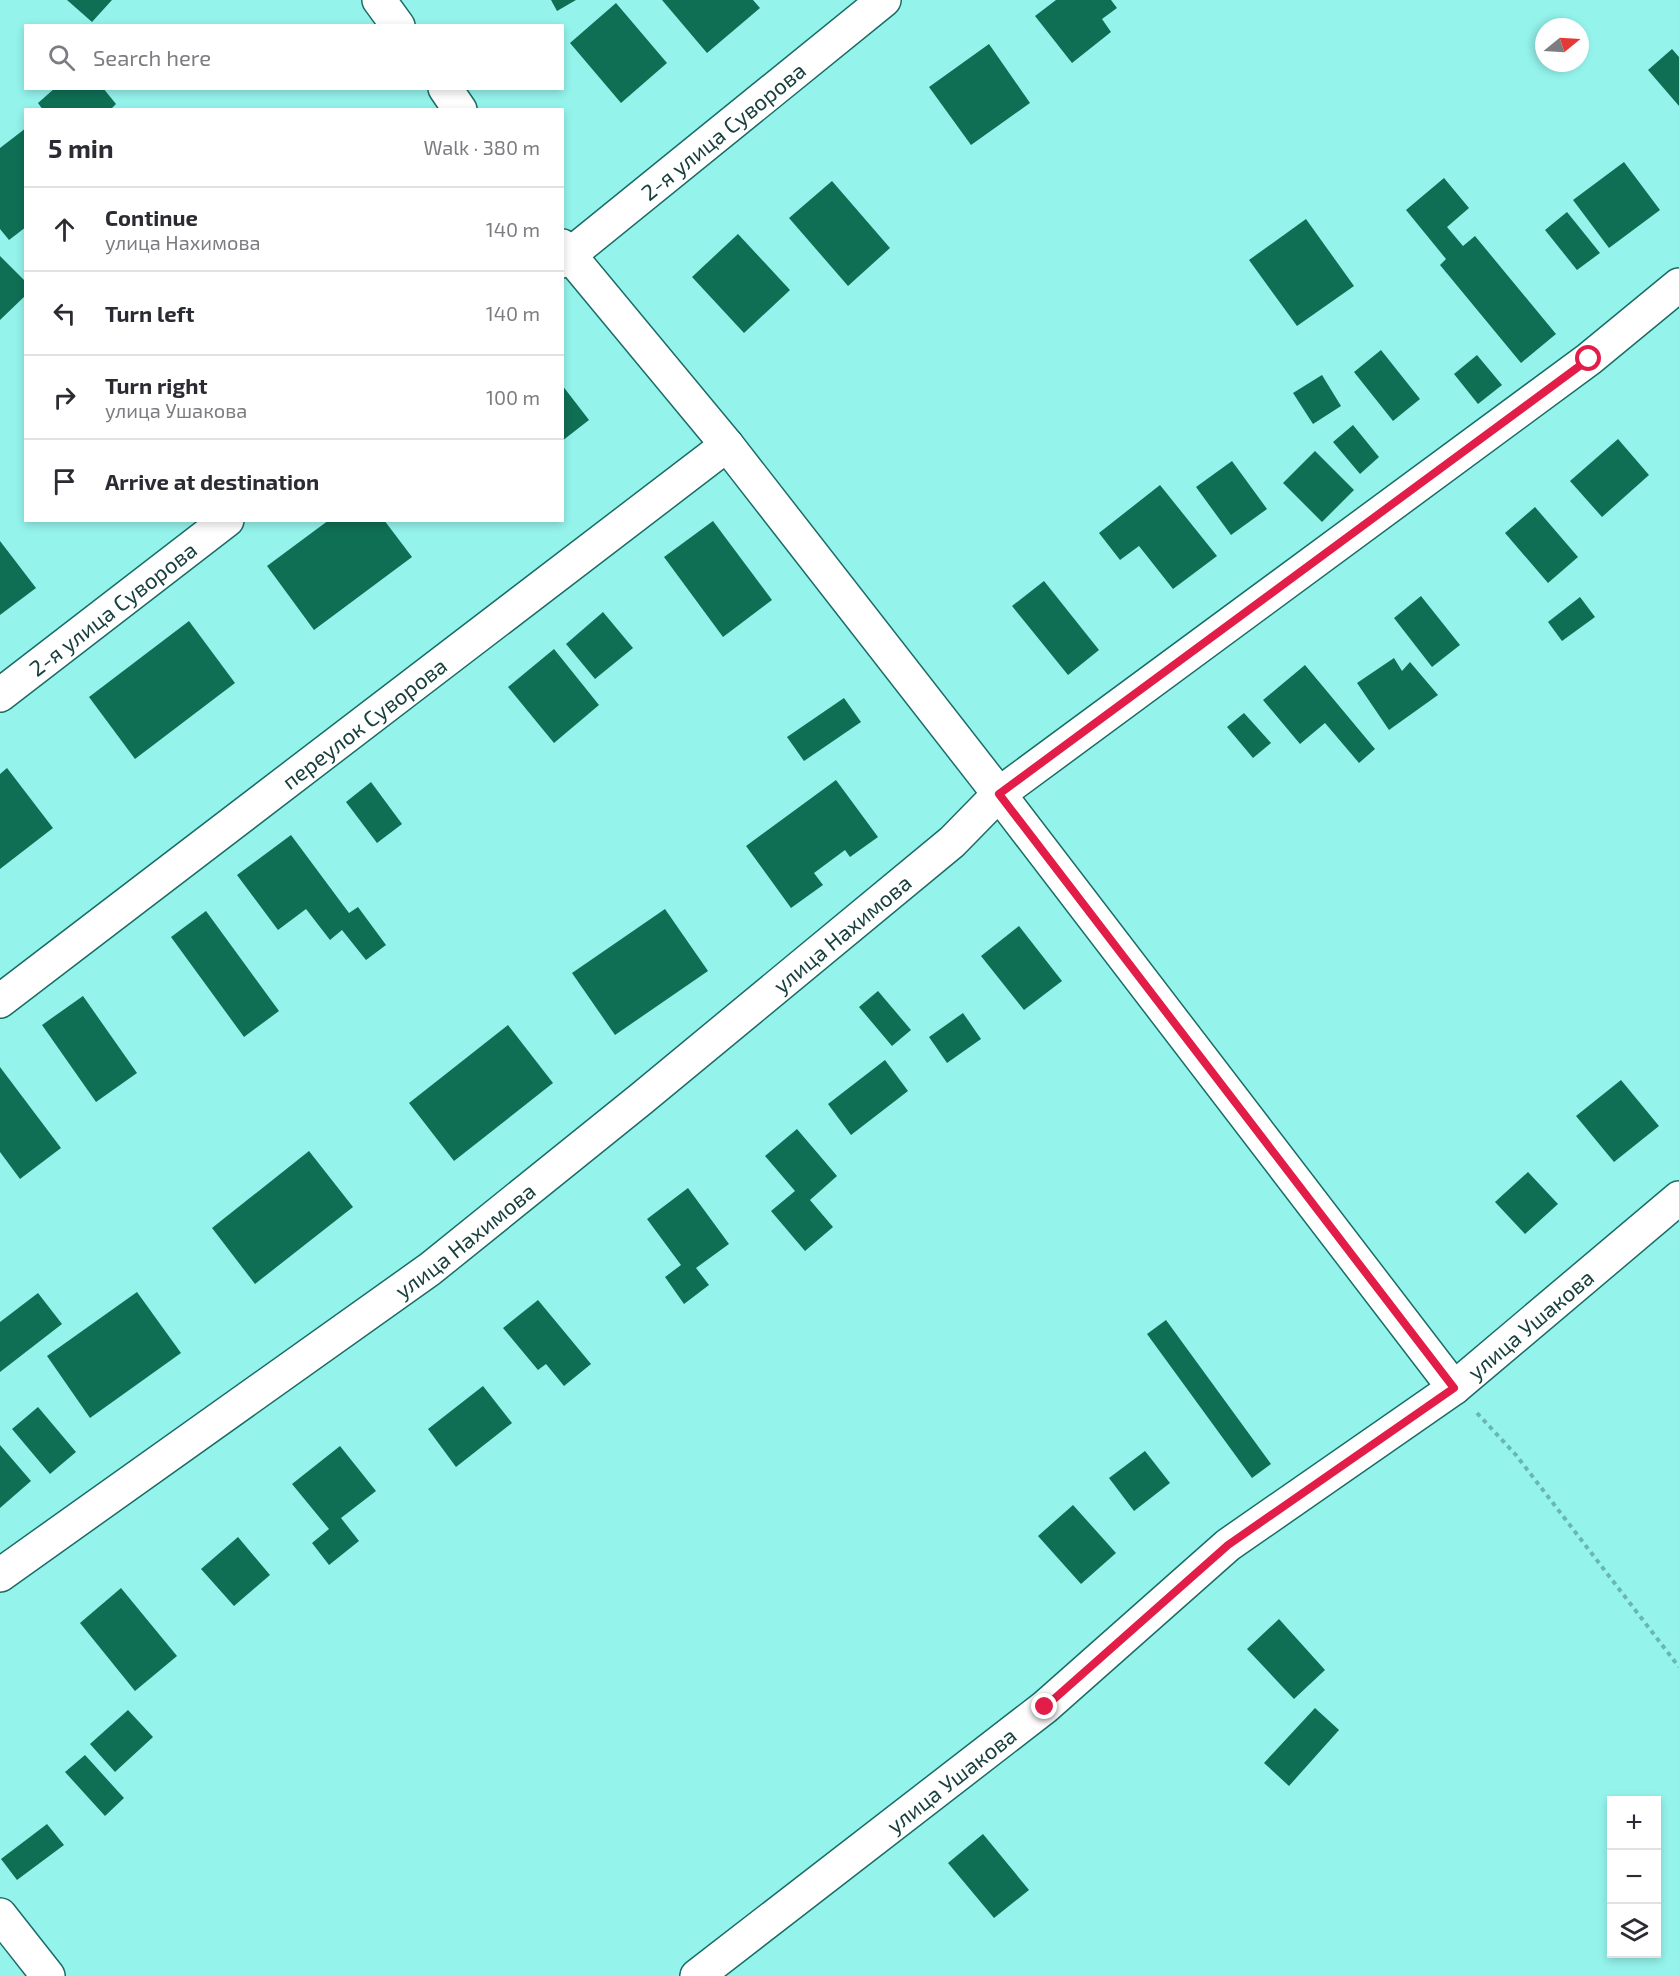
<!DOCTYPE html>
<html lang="en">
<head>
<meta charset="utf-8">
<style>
  :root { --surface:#fff; --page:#f7f7f7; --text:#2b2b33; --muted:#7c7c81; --line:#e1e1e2 }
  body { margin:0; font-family:"Exo 2",sans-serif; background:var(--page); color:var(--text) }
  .controls { position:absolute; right:18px; bottom:18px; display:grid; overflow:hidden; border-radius:0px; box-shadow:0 3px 9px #0003 }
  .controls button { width:54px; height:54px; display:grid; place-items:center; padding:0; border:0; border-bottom:2px solid var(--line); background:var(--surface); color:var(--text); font:30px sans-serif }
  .compass { position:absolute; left:1535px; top:18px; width:54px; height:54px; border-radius:50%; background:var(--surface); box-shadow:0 3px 9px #0003; rotate:72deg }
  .stop { position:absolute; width:18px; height:18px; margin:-14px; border:4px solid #e11d48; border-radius:50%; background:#fff }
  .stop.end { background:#e11d48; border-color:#fff; box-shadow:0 2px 6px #0008 }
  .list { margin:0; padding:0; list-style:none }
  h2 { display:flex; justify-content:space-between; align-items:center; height:78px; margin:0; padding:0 24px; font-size:26px }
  h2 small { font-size:20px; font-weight:400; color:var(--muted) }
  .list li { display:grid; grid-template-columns:39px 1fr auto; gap:18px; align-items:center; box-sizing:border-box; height:84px; padding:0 24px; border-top:2px solid var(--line) }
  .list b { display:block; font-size:22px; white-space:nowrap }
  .list p { margin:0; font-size:20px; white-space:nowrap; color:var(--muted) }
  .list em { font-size:20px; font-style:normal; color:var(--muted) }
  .icon { flex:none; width:33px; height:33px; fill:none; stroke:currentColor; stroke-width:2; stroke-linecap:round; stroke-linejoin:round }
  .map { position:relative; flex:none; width:1679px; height:1976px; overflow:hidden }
  .search { position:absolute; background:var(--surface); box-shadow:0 3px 9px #0003; left:24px; top:24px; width:540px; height:66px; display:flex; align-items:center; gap:15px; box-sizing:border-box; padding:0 21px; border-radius:0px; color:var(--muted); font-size:22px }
  .panel { position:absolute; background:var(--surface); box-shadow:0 3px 9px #0003; left:24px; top:108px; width:540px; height:414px; border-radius:0px }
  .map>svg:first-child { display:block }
  .building { fill:#0f6f55 }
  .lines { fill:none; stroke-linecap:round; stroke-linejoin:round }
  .minor-casing { stroke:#1c6b66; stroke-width:36 }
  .path { stroke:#6ab7b1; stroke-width:4; stroke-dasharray:4.5 4.5; stroke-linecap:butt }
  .minor { stroke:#fff; stroke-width:33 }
  .route { stroke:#e11d48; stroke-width:8 }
  .labels { text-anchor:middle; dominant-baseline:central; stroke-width:6; stroke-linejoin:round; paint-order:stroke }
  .street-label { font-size:22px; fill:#18413e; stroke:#94f4ec }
</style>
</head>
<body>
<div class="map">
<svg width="1679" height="1976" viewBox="0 0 1679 1976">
  <rect width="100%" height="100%" fill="#94f4ec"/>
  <g class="building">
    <polygon points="67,0 112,0 92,22"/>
    <polygon points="551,0 576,0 557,11"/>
    <polygon points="662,0 753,0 760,8 707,53"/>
    <polygon points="1056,0 1111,0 1117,8 1102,19 1111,32 1072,63 1035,16"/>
    <polygon points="616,3 667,63 621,103 570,43"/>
    <polygon points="989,44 1030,103 971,145 929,87"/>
    <polygon points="1672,49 1679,57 1679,106 1648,70"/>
    <polygon points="55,88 103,88 116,104 110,110 43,110 38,103"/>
    <polygon points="26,128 26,227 9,240 0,229 0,148"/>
    <polygon points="1624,162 1660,210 1609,248 1573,200"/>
    <polygon points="1444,178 1469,208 1447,227 1463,246 1475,236 1556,334 1521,363 1440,265 1446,259 1406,210"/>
    <polygon points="832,181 890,248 848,286 789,218"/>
    <polygon points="1567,212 1600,253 1577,270 1545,230"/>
    <polygon points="1306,219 1354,286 1297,326 1249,260"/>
    <polygon points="738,234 790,290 744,333 692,277"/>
    <polygon points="0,256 26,282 26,295 0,320"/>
    <polygon points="1381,350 1420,399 1393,421 1354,372"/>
    <polygon points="1477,355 1502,385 1478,404 1454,374"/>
    <polygon points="1322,375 1341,406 1313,424 1293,393"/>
    <polygon points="562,385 589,420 562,441"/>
    <polygon points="1353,425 1379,457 1360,474 1333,442"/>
    <polygon points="1618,439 1649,475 1602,517 1570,481"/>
    <polygon points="1315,451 1354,490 1322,522 1283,483"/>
    <polygon points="1232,461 1267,509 1231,535 1196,487"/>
    <polygon points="1160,485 1217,556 1173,589 1139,546 1120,560 1099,533"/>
    <polygon points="1535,507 1578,557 1548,583 1505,533"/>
    <polygon points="329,520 384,520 412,557 314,630 267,566"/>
    <polygon points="713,521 772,600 723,637 664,557"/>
    <polygon points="0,541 36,588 0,615"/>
    <polygon points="1044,581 1099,650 1068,675 1012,606"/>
    <polygon points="1421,596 1460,645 1432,667 1394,618"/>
    <polygon points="1580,597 1595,617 1562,641 1548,622"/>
    <polygon points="603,612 633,648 595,679 566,644"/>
    <polygon points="189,621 235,683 135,759 89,697"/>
    <polygon points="554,649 599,705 554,743 508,687"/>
    <polygon points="1394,658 1402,671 1410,662 1438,695 1389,730 1357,683"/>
    <polygon points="1305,665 1375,749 1359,763 1325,723 1300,744 1263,700"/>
    <polygon points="844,698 861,722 804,761 787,737"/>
    <polygon points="1244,713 1271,743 1253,758 1227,727"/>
    <polygon points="7,768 53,828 0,869 0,774"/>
    <polygon points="836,780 878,837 850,857 845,850 814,873 823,885 791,908 746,846"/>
    <polygon points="371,782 402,824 377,843 346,802"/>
    <polygon points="291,835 349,913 358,907 386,945 366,960 342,930 330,940 306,909 278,930 237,875"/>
    <polygon points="665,909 708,971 615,1035 572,973"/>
    <polygon points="206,911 279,1011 244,1037 171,937"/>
    <polygon points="1019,926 1062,981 1024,1010 981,956"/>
    <polygon points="878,991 911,1030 892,1046 859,1007"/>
    <polygon points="83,996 137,1073 96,1102 42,1025"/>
    <polygon points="963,1013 981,1039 947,1063 929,1037"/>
    <polygon points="508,1025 553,1083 454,1161 409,1103"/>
    <polygon points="885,1060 908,1091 851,1135 828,1104"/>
    <polygon points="0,1067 61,1148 20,1179 0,1152"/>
    <polygon points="1621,1080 1659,1126 1614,1162 1576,1116"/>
    <polygon points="797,1129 837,1176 810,1200 833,1227 805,1251 771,1211 795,1191 765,1156"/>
    <polygon points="309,1151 353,1207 255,1284 212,1228"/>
    <polygon points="1528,1172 1558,1204 1525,1234 1495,1202"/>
    <polygon points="688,1188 729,1244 696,1268 709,1285 684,1304 665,1277 681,1265 647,1219"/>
    <polygon points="137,1292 181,1353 90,1418 47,1356"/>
    <polygon points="38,1293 62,1324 0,1372 0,1322"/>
    <polygon points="538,1300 591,1364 564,1386 546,1364 538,1370 503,1328"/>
    <polygon points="1166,1320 1271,1464 1252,1478 1147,1334"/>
    <polygon points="483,1386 512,1423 456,1467 428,1429"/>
    <polygon points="38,1407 76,1452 50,1474 12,1429"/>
    <polygon points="0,1445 31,1481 0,1508"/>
    <polygon points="340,1446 376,1491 341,1518 359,1541 329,1565 312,1543 329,1529 292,1484"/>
    <polygon points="1145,1451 1170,1483 1134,1511 1109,1478"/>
    <polygon points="1073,1505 1116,1553 1081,1584 1038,1536"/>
    <polygon points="238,1537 270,1575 234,1606 201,1569"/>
    <polygon points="121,1588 177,1656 135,1691 80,1623"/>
    <polygon points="1279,1619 1325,1670 1294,1699 1247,1649"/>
    <polygon points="1315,1708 1339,1730 1289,1786 1264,1763"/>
    <polygon points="128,1710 153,1737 115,1772 90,1744"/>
    <polygon points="85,1755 124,1798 105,1816 65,1772"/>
    <polygon points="47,1824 64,1845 17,1880 1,1859"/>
    <polygon points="983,1834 1029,1890 994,1918 948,1863"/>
  </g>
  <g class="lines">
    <defs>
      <g id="minor">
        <polyline points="379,0 398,26"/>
        <polyline points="445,88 460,110"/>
        <polyline points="562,246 727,445 999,794 1454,1388"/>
        <path id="s1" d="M562,261L884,0"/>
        <path id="s2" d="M0,695L227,520"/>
        <path id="s3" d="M0,1001L727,445"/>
        <path id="s4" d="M0,1575L430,1269L641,1099L952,842L999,794L1589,359L1679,285"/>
        <polyline points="0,1915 48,1976"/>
        <path id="s5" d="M697,1976L1045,1707L1228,1545L1454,1388L1679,1198"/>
      </g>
    </defs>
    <use href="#minor" class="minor-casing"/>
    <polyline class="path" points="1477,1413 1516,1455 1679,1667"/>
    <use href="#minor" class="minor"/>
  </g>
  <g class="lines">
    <polyline class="route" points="1045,1707 1228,1545 1454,1388 999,794 1589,359"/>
  </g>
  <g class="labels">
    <g class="street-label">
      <text stroke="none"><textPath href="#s1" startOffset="207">2-я улица Суворова</textPath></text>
      <text stroke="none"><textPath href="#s2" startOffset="142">2-я улица Суворова</textPath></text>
      <text stroke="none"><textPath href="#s3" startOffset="458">переулок Суворова</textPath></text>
      <text stroke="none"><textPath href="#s4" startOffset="1059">улица Нахимова</textPath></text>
      <text stroke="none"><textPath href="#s4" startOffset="573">улица Нахимова</textPath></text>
      <text stroke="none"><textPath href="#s5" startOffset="1059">улица Ушакова</textPath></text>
      <text stroke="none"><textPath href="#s5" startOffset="321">улица Ушакова</textPath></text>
    </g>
  </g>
</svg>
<div class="controls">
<button>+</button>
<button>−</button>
<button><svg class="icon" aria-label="layers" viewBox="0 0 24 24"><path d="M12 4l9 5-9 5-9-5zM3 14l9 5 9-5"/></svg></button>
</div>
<svg class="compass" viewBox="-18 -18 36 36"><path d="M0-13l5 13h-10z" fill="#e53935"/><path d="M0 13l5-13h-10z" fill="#7c7c81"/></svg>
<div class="stop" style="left:1589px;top:359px"></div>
<div class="stop end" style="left:1045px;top:1707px"></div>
<div class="search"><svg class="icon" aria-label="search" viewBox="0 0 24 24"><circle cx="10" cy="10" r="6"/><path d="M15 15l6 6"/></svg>Search here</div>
<section class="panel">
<h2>5 min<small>Walk · 380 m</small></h2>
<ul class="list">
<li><svg class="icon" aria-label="ahead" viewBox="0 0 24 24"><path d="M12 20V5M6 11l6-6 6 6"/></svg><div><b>Continue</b><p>улица Нахимова</p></div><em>140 m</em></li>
<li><svg class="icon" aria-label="left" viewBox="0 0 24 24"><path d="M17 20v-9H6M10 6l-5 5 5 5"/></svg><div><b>Turn left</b></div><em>140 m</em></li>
<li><svg class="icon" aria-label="right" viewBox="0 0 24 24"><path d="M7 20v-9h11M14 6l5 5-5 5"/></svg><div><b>Turn right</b><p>улица Ушакова</p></div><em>100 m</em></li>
<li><svg class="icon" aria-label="arrive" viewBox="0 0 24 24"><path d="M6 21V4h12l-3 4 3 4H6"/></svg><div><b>Arrive at destination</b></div></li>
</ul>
</section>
</div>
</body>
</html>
